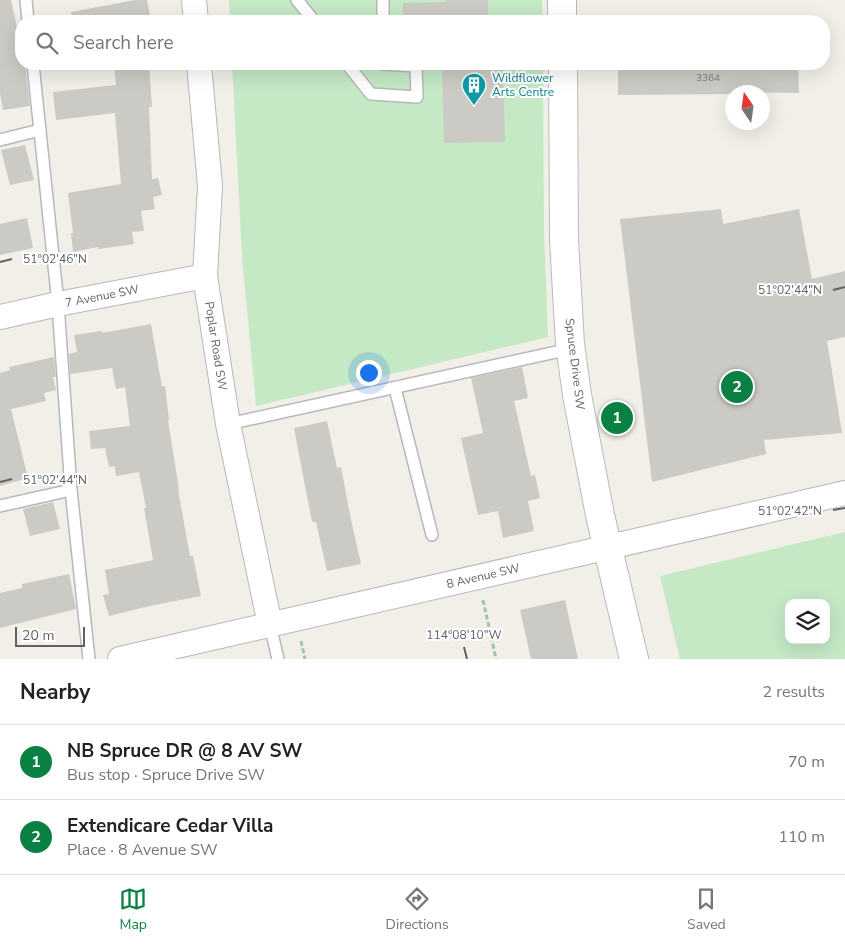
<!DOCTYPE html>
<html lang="en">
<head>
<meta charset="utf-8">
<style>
  :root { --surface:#fff; --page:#f2f2f2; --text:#222; --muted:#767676; --line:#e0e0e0; --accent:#0b8043 }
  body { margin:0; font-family:"Nunito Sans",sans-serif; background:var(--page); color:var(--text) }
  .controls { position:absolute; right:15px; bottom:15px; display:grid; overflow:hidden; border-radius:10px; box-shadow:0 5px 20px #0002 }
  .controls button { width:45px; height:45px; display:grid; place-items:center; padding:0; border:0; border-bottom:1px solid var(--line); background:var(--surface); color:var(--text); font:25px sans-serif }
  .compass { position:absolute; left:725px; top:85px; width:45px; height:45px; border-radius:50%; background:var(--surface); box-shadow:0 5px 20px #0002; rotate:347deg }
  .scale { position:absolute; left:15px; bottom:12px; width:70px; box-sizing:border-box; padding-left:5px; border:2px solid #5f6368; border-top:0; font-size:14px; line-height:18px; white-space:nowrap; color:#5f6368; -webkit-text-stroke:4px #fff; paint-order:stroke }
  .you { position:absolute; left:368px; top:372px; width:18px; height:18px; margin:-12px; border:4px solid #fff; border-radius:50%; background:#1a73e8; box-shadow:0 0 0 8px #1a73e833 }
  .badge { display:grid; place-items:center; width:32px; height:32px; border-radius:50%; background:var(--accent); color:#fff; font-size:16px; font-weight:700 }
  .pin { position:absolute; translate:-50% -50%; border:2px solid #fff; box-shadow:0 1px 5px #0006 }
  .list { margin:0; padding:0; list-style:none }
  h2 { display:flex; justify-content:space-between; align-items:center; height:65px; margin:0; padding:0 20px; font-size:21px }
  h2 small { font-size:16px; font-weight:400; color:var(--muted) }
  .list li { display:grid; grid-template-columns:32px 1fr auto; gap:15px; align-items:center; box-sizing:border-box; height:75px; padding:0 20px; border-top:1px solid var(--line) }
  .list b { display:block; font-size:19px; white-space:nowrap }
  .list p { margin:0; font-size:16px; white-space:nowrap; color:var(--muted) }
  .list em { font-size:16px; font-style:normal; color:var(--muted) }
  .icon { flex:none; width:28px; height:28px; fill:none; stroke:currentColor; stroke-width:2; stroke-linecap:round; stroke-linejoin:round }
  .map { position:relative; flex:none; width:845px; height:659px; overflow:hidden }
  .search { position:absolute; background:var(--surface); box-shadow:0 5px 20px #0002; left:15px; right:15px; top:15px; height:55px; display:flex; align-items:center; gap:12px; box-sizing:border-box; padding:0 18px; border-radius:20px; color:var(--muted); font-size:19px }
  .sheet { height:215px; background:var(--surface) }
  nav { display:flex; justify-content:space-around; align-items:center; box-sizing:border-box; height:70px; border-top:1px solid var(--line); background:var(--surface); font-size:14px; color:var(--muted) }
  nav a { display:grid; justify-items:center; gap:2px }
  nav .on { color:var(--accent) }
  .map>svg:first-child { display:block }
  .green { fill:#c5e8c5; fill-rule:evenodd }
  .building { fill:#cccac5 }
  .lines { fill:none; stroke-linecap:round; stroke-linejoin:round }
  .lane-casing { stroke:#b5b8bc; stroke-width:14 }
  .street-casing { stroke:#b5b8bc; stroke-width:26 }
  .secondary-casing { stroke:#b6babf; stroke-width:30 }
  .path { stroke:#9cc7a9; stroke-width:3; stroke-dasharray:5 2.5; stroke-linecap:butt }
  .lane { stroke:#fff; stroke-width:11 }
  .street { stroke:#fff; stroke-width:24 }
  .secondary { stroke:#fff; stroke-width:28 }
  .ticks { fill:none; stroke:#5f6368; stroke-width:2 }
  .labels { text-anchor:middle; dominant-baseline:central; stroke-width:4; stroke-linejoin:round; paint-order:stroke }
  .number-label { font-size:10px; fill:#7a7d7f }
  .culture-label { font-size:12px; fill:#0d838f; stroke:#fff; text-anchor:start }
  .street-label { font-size:12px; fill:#5f6368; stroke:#fff }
  .ticks-label { font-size:12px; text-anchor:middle; fill:#5f6368; stroke:#fff; stroke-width:4; stroke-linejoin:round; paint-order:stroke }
</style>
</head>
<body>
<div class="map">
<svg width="845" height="659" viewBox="0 0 845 659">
  <rect width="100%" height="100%" fill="#f1efe8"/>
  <g class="green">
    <polygon points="229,0 542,0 543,21 230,21"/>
    <polygon points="232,64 543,64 544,230 548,337 256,406 242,256"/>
    <path d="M845,532V659H680L660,576ZM789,603H826V640H789Z"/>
  </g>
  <g class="building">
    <polygon points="0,0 11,0 21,46 21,64 25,64 30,106 3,110 0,93"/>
    <polygon points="135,0 147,0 151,21 72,21 71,12"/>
    <polygon points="446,0 488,0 488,21 403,21 403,3 446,2"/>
    <polygon points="114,64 149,64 152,107 149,107 152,179 158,178 162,195 153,197 155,209 141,211 144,231 132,232 134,244 99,249 98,247 73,252 71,233 73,233 68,193 121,184 115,113 56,120 53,92 116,85"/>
    <polygon points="442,64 489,64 489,70 503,70 505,142 444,143"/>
    <polygon points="618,64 798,64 799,93 732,92 732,94 618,95"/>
    <polygon points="25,145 34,180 10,185 1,150"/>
    <polygon points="721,209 723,224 799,209 812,279 845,271 845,337 827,341 842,433 764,440 766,454 652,482 620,219"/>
    <polygon points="27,218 33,248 0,255 0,224"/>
    <polygon points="151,324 162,387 165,386 169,420 168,420 179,490 178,490 190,556 193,556 201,596 150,606 109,616 103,595 109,594 105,570 153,560 144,508 146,508 139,472 116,476 115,466 109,467 105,448 91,449 89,431 130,426 125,387 116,389 112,368 70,374 69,354 77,352 74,335 102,331 102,333"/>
    <polygon points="54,357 56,377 53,377 56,390 44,393 46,401 11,409 28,478 0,486 0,373 10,370 9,367"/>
    <polygon points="522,367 528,398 514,401 531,476 535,475 540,498 528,501 534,531 503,538 498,511 478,515 461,438 483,433 471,378"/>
    <polygon points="327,421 337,468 341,467 350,515 361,564 327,571 316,522 312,522 294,428"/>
    <polygon points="53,502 60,529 30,536 23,509"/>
    <polygon points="69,574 76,609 0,628 0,593 22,588 22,584"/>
    <polygon points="565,600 578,659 531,659 520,610"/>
  </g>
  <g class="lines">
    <defs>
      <g id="lane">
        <polyline points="26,0 28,21"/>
        <polyline points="297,0 314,21"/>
        <polyline points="383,0 383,21"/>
        <polyline points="347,64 371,94 417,97 416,66 383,64"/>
        <polyline points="0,140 40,130"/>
        <polyline points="395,388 432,535"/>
        <polyline points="228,424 570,349"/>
        <polyline points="71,490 89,659"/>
        <polyline points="0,506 71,490 58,304 33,64"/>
        <polyline points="270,625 278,659"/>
      </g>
      <g id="street">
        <polyline points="194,0 196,21"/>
        <polyline points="199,64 210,186 205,276 228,424 270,625"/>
        <polyline points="0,317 58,304 205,276"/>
        <polyline points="120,659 845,493"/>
      </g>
      <g id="secondary">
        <polyline points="562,0 562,21"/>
        <polyline points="563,64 564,240 570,344 577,395 600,515 634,659"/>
      </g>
    </defs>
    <use href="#lane" class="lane-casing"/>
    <use href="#street" class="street-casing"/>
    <use href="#secondary" class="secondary-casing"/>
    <g class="path">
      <polyline points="483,600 496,659"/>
      <polyline points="301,641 305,659"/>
    </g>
    <use href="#lane" class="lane"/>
    <use href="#street" class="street"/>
    <use href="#secondary" class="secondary"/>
  </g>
  <path class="ticks" d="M0,262L12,259M833,290L845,287M0,482L12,479M833,510L845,508M464,647L467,659"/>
  <defs>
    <symbol id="building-pin" viewBox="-11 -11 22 30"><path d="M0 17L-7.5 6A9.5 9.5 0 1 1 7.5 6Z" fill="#0f9aa8" stroke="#fff"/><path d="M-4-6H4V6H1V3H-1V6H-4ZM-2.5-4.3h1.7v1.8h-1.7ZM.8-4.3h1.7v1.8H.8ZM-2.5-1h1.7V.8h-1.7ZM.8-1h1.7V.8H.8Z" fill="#fff"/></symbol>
  </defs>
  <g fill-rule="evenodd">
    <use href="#building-pin" x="460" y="71" width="28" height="38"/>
  </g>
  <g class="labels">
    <g class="number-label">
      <text x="708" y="78">3364</text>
    </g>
    <g class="culture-label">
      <text x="492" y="78">Wildflower<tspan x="492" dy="14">Arts Centre</tspan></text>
    </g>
    <g class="street-label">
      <text transform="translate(102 296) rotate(-11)">7 Avenue SW</text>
      <text transform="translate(216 346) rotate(81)">Poplar Road SW</text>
      <text transform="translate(575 364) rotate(83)">Spruce Drive SW</text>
      <text transform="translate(483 576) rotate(-13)">8 Avenue SW</text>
    </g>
  </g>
  <g class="ticks-label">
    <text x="55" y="263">51°02'46"N</text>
    <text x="790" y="294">51°02'44"N</text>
    <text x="55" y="484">51°02'44"N</text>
    <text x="790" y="515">51°02'42"N</text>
    <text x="464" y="639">114°08'10"W</text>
  </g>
</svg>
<div class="controls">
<button><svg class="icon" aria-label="layers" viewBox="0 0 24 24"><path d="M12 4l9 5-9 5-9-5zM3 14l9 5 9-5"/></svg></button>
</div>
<svg class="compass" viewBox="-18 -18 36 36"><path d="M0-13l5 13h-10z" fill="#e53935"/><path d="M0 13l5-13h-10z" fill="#767676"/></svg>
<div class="scale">20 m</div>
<div class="you"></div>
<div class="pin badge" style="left:617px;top:418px">1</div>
<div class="pin badge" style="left:737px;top:387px">2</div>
<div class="search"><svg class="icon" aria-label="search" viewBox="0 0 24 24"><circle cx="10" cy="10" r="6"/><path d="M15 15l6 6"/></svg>Search here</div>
</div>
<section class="sheet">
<h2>Nearby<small>2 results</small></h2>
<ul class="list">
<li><span class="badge">1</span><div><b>NB Spruce DR @ 8 AV SW</b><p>Bus stop · Spruce Drive SW</p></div><em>70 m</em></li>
<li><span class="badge">2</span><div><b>Extendicare Cedar Villa</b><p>Place · 8 Avenue SW</p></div><em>110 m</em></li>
</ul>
</section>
<nav>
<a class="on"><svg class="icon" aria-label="map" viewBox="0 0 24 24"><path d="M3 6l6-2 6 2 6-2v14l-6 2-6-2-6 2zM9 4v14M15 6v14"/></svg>Map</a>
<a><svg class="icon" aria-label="directions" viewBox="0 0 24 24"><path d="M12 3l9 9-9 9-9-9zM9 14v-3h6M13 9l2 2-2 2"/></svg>Directions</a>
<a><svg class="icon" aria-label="saved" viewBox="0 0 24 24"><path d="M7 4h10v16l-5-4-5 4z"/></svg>Saved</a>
</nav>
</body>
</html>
